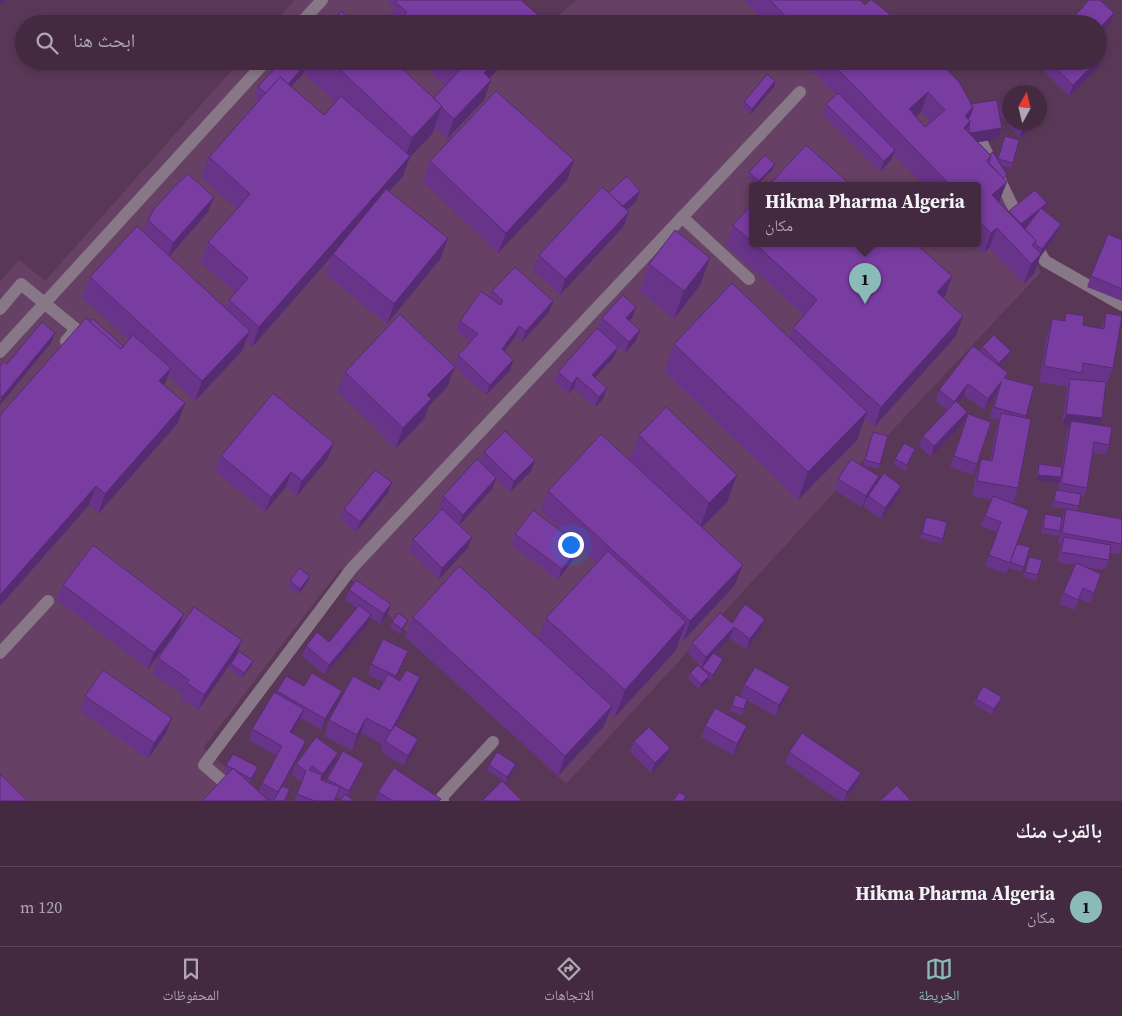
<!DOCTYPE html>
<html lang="ar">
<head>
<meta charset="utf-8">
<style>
  :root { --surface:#432a41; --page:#4a3248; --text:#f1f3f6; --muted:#afa7b1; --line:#5b465a; --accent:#8bbbb9 }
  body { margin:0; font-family:"Source Serif 4","Noto Naskh Arabic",serif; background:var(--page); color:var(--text); direction:rtl }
  .compass { position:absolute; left:1002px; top:85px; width:45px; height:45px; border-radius:50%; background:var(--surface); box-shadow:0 2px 8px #0003; rotate:8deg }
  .you { position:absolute; left:570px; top:544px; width:18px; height:18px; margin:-12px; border:4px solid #fff; border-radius:50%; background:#1a73e8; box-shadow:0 0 0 8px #1a73e833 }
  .badge { display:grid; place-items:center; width:32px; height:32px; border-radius:50%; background:var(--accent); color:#111; font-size:16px; font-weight:700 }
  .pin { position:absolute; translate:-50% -41px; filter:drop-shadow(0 1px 2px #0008) }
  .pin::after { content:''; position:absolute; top:26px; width:18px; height:15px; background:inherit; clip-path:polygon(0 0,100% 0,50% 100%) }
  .popup { position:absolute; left:749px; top:182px; width:232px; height:65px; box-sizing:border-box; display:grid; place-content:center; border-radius:5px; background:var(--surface); filter:drop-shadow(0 1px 4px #0005); font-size:16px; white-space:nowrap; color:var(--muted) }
  .popup b { font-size:19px; color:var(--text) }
  .popup::after { content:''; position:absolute; left:50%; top:100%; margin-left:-10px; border:10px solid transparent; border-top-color:var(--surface) }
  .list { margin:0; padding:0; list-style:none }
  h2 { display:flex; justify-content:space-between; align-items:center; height:65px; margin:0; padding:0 20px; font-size:21px }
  h2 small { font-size:16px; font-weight:400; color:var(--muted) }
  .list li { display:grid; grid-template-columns:32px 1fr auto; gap:15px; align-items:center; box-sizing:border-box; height:80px; padding:0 20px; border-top:1px solid var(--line) }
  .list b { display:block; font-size:19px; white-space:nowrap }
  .list p { margin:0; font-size:16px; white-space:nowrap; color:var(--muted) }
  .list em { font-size:16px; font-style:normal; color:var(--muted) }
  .icon { flex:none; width:28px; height:28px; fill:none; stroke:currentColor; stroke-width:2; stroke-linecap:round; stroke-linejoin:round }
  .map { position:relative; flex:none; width:1122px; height:801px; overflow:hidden; direction:ltr }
  .search { position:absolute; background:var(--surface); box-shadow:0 2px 8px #0003; left:15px; right:15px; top:15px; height:55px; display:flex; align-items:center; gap:12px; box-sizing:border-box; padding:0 18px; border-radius:28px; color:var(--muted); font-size:19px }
  .sheet { height:145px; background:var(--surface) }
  nav { display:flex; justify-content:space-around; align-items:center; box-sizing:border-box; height:70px; border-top:1px solid var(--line); background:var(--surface); font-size:14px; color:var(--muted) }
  nav a { display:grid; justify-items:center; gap:2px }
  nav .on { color:var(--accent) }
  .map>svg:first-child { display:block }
  .built { fill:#674165; fill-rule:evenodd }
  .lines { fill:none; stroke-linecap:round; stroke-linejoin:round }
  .minor { stroke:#887887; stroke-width:12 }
  .wall { fill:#68348a; fill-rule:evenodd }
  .shaded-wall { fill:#552b71 }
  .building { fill:#793da1; stroke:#552b71; fill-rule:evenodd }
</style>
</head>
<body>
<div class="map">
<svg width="1122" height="801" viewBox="0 0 1122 801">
  <rect width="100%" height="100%" fill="#593857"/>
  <g class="built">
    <polygon points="295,0 509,0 537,24 273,24"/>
    <polygon points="577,0 840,0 876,24 549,24"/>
    <path d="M240,61H917L969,126L1003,201L1041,272L839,487L566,784L340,569L203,748L265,801H0V282L19,260L45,281ZM752,185H978V243H752Z"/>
  </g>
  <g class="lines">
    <g class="minor">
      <polyline points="300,24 322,0"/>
      <polyline points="974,126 1011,203 1022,222"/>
      <polyline points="682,217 749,279"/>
      <polyline points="1034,242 1045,261 1122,305"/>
      <polyline points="0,309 21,284 76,329 66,341"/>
      <polyline points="0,352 266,61"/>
      <polyline points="0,653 48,601"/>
      <polyline points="246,801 204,765 352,568 800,92"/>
      <polyline points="443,801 442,797 493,742"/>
    </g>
  </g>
  <g class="wall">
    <polygon points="388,0 521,0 535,24 390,24 388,22 394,7 388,1"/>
    <polygon points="744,0 860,0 865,5 902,24 767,24"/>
    <polygon points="1073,18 1110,24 1098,37 1098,24 1070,24"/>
    <path d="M281,61H394L434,98L445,85L419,61H506L490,78L491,80L484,100L447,139L435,128L432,134L410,157L403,176L390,191L441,258L387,324L325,274L332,256L252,347L246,341L242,351L195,401L168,376L164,386L185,403L178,423L98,514L89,505L0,606V415L90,322L123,346L129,340L82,297L90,277L143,232L148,220L208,212L169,256L225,308L229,300L235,292L200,262L208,242L237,209L201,177L209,157L259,101L254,98L258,87ZM304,73L335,102L324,115L291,86Z"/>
    <path d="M803,61H939L971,104L999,109L1001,102L1010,95V122H1039L1019,138L1000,115L1002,128L998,139L978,142L990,154L997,160L1005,136L1013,163L1011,168L1001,166L1005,180L999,202L1009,212L1047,203L1044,211L1061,224L1057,234L1040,257L1034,274L1024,284L989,248L984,253L973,243H978V185H924L893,154L891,160L880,172L823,115L826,104L836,95ZM921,112L931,122L925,127L916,116Z"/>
    <polygon points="1048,61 1049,61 1099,67 1069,96 1044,71"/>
    <polygon points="775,81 774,87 751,114 742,107 744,102"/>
    <polygon points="574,160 567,180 498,253 423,181 430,161"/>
    <polygon points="775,164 773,169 757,185 756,185 747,177 749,172"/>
    <polygon points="640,191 636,202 627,210 629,212 623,227 560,295 533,270 539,255 608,193"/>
    <polygon points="752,204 752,243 915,243 952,276 945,296 943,298 956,336 874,427 864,418 857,440 798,500 664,371 674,344 789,338 793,328 804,315 726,245 733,225"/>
    <polygon points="1122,240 1122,301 1087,287 1091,276"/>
    <polygon points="649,264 700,285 674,319 639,291"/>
    <polygon points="492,291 553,301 549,312 522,342 516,336 504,351 513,360 510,371 486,395 454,366 458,355 471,342 456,331 460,321 490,298"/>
    <polygon points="1066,313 1083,325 1101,328 1106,313 1113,368 1107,383 1106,383 1099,425 1109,445 1106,455 1093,453 1087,488 1083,498 1080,498 1077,511 1122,519 1122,545 1119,554 1110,553 1109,560 1105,570 1083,567 1097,585 1090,603 1079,599 1074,610 1059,604 1075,565 1057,562 1061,544 1058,544 1062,520 1066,509 1052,507 1054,495 1056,490 1058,490 1059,483 1036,480 1038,470 1039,464 1062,467 1067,432 1070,426 1062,425 1067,387 1039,382 1047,335 1052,319 1064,321"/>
    <polygon points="602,318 632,318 629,321 636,341 625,353 618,347 614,357 595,378 607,388 603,399 595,407 574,388 568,394 554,382 558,372 598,329"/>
    <polygon points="982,347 1011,351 1009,356 999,366 1008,373 1006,378 1026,416 1018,488 1013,504 1017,544 1030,547 1022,572 1008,568 1015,549 1006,574 985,566 997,532 981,526 991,500 972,496 976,475 981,459 990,461 996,429 999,420 990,418 997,392 984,410 964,395 958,403 967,412 964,422 931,457 919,446 923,436 947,410 935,401 939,390 980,352"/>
    <polygon points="345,372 447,387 429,406 424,419 396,448 337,391"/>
    <polygon points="968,414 991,422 973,475 950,467"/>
    <polygon points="873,432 880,464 878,469 863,465"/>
    <polygon points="639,435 737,475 727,502 702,527 735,585 683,641 680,639 676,650 615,717 609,712 604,726 558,776 405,637 413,617 539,639 546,618 597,563 579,546 576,556 558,580 511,545 515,534 575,542 541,511 548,491 629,460"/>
    <polygon points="915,449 905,471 894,464 895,459"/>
    <polygon points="484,452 535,460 531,471 510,492 496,478 492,489 459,525 472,537 468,548 439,579 409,550 413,539 442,509 439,507 443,496 480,462"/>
    <polygon points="221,456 328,458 297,496 286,487 265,512 215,471"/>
    <polygon points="879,476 875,486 901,486 898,496 881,519 864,507 866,500 862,507 834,490 838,479"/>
    <polygon points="388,493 356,532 340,519 344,509"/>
    <polygon points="1045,514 1060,531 1058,536 1041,533 1043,519"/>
    <polygon points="926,517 943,539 941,544 920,538"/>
    <polygon points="1029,557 1038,575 1036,581 1023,577"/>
    <polygon points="310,576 308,581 299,594 288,587 290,581"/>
    <polygon points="63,585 184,614 179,629 242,640 236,656 198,710 181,699 182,694 152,674 158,658 175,633 148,669 57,600"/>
    <polygon points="349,590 387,615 380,624 370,617 367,626 325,675 302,656 306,646 329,642 357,608 345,600"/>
    <polygon points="765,619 761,629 746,650 730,638 715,654 723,659 721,664 711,680 708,678 707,682 699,689 688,679 690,673 701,669 702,667 688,654 692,643 732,623"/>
    <polygon points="408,620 406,625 400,634 390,628 392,622"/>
    <polygon points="408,651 396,679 415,692 397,726 418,739 414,750 404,766 381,752 383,745 361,733 352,751 324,736 329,720 379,690 384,682 368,675 371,664"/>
    <polygon points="253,661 251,666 242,678 229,669 231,664"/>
    <polygon points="744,685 790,687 786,697 776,716 747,700 742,715 730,711 735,695 745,698 741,696"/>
    <polygon points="304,686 338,701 321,730 301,718 292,733 306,741 302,751 283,786 288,795 285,801 272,801 224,770 226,765 256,773 250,783 259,791 262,783 277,756 249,740 252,729 277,691"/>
    <polygon points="85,696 172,718 166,733 148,759 80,711"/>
    <polygon points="1002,697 1000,702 993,715 974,704 976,699"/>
    <polygon points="705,726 743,737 733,755 701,737"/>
    <polygon points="634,741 670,748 666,759 651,773 630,752"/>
    <polygon points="789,752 861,773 857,784 844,801 840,801 785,763"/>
    <polygon points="338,753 334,764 322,780 326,782 327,779 360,774 348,797 341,799 336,797 335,801 294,801 301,782 292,775 296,764"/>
    <polygon points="489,765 514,769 506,783 487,770"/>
    <polygon points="378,792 441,799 440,801 375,801"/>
  </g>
  <g class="shaded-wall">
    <polygon points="0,0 6,0 0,5"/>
    <polygon points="1114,13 1110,24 1098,37 1098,30"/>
    <polygon points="538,15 535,24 530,24"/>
    <polygon points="1103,56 1099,67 1069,96 1073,85 1097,61 1098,61"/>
    <polygon points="495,61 506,61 476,93 484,73"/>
    <polygon points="308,62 304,73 278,101 282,91"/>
    <polygon points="491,80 484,100 447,139 454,119"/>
    <polygon points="775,81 774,87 751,114 752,109"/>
    <polygon points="928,92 921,112 902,129 909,109"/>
    <polygon points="442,106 432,134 410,157 403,176 333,255 333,254 332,256 252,347 259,327 402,165 412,138"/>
    <polygon points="973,107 968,121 970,121 963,141 965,116"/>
    <polygon points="1046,109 1042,120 1040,122 1040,114"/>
    <polygon points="1029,122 1039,122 1019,138 1023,128"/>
    <polygon points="1002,128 998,139 966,144 970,133"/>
    <polygon points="895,150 891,160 880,172 884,161"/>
    <polygon points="574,160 567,180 498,253 506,233"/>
    <polygon points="775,164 773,169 757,185 759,181"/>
    <polygon points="1007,182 999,202 985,215 992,195"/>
    <polygon points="640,191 636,202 615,220 619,209"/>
    <polygon points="214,197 208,212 168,258 173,243"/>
    <polygon points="1047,203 1043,213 1016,235 1020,225"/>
    <polygon points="629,212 623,227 560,295 565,279"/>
    <polygon points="1061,224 1057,234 1040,257 1034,274 1024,284 1031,264 1039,256 1042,249"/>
    <polygon points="997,228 989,248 984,253 991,233"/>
    <polygon points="448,238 441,258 387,324 394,304"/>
    <polygon points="710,258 700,285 674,319 684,291"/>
    <polygon points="952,276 945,296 930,312 937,292"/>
    <polygon points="553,301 549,312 522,342 526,331"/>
    <polygon points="636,307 632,318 622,329 626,318"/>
    <polygon points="963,316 956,336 874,427 881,407"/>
    <polygon points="519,326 516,336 498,360 502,349"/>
    <polygon points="640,330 636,341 625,353 629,342"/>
    <polygon points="250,331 242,351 195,401 202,381"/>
    <polygon points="55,333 51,343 0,405 0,402 2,397"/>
    <polygon points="618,347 614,357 588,386 592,375"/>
    <polygon points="1011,351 1009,356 997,368 999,363"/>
    <polygon points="513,360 510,371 486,395 490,385"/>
    <polygon points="455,367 447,387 429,406 424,419 396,448 403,428 427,395"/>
    <polygon points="171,368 163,388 159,381"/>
    <polygon points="577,377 574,388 568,394 572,384"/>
    <polygon points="1001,382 997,392 984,410 988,399"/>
    <polygon points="968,384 964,395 950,413 954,402"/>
    <polygon points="607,388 603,399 595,407 599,397"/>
    <polygon points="185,403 178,423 98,514 105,494"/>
    <polygon points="867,412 857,440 798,500 808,472"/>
    <polygon points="967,412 964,422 931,457 934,446"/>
    <polygon points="1066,414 1102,418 1098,429 1071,421 1070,426 1062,425"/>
    <polygon points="334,443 328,458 297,496 302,481"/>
    <polygon points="535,460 531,471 510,492 514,481"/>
    <polygon points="291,472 286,487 265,512 271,497"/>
    <polygon points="737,475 727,502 699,530 709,503"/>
    <polygon points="1038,475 1061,477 1059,483 1036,480"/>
    <polygon points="879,476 875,487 868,496 862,507 866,496"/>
    <polygon points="496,478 492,489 459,526 463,515"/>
    <polygon points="392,482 388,493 356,532 360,522"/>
    <polygon points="96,486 89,505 0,606 0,595"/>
    <polygon points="901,486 898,496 881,519 885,508"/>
    <polygon points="472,537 468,548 439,579 442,568"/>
    <polygon points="580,546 576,556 558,580 562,569"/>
    <polygon points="743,565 735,585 683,641 690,621"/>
    <polygon points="310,576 308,581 299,594 300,589"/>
    <polygon points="391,604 387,615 380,624 384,614"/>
    <polygon points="184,614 178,629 148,669 154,653"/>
    <polygon points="371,615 367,626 325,675 329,665"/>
    <polygon points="765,619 761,629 746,650 750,639"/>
    <polygon points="408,620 406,625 400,634 402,629"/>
    <polygon points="686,622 676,650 615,717 625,690"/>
    <polygon points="734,627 730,638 702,667 706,657"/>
    <polygon points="242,640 236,656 198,710 204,695"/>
    <polygon points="408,651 404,661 393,686 396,676"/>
    <polygon points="723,659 721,664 711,680 713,675"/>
    <polygon points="253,661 251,666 242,678 244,673"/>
    <polygon points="709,676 707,682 699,689 701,684"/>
    <polygon points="420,677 415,692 387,743 391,731"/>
    <polygon points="790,687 786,697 776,716 779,705"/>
    <polygon points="342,691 338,701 321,730 325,719"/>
    <polygon points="1002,697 1000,702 993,715 994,709"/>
    <polygon points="612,706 604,726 558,776 565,756"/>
    <polygon points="304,709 300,720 286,743 290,732"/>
    <polygon points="172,718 166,733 148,759 154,743"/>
    <polygon points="366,718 361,733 352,751 357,735"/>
    <polygon points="747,726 743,737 733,755 737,744"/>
    <polygon points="418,739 414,750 404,766 408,756"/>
    <polygon points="306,741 302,751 274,801 278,792"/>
    <polygon points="670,748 666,759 651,773 655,763"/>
    <polygon points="338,753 334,764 319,785 323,774"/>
    <polygon points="364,763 360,774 345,801 349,791"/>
    <polygon points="516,764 514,769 506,783 507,777"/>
    <polygon points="258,767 256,773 249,784 251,779"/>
    <polygon points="861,773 857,784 844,801 847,792"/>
  </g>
  <g class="building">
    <polygon points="397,0 521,0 538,15 530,24 407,24 402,18 407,12 395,2"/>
    <polygon points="770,0 860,0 865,5 870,0 872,0 902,24 870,24 869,23 868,24 793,24"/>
    <polygon points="1089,0 1100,0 1114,13 1098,30 1098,24 1079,24 1073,18"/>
    <polygon points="341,11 355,24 330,24"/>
    <polygon points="1098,52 1103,56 1098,60"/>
    <polygon points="281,61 307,61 308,62 288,84 280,77 266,93 258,87"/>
    <polygon points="331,61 394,61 442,106 412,138"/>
    <polygon points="448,61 495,61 484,73 491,80 454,119 442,108 442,106 434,98 459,71"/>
    <path d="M830,61H939L959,82L973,107L965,116L970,121L964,128L991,156L986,161L1007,182L992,195L1036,241L1032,245L1041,254L1031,264L997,228L991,233L978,220V185H950ZM928,92L945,110L925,127L909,109Z"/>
    <polygon points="1049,61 1097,61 1073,85"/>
    <polygon points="767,74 775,81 752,109 744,102"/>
    <polygon points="280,77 324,115 341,96 410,156 259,327 229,300 248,278 208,242 250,194 209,157"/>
    <polygon points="1024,83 1032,92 1012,92"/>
    <polygon points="496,91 574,160 506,233 430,161"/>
    <polygon points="838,93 895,150 884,161 826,104"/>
    <polygon points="1010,95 1010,111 1001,102"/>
    <polygon points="997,100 1002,128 970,133 969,125 970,121 968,119 970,117 973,107 971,104"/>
    <polygon points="1040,101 1046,109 1040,114"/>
    <polygon points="1019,122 1029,122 1023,128"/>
    <polygon points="1005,136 1019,140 1013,163 998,159"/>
    <polygon points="806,145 851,185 769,185"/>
    <polygon points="993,152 1007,175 1003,178 989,163 991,156 990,154"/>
    <polygon points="765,155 775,164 759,181 749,172"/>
    <polygon points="188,174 214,197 173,243 148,220 154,209 176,185"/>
    <polygon points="627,176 640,191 623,206 608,193"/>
    <polygon points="602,187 629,212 565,279 539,255"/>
    <polygon points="386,189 448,238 394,304 333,254"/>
    <polygon points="1035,190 1047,203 1021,224 1009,211"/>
    <polygon points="752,204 752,242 733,225"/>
    <polygon points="1041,208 1061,224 1042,249 1035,244 1036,241 1025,229"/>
    <polygon points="137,226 250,331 202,381 90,277"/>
    <polygon points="675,230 710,258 684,291 649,264"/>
    <polygon points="1108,234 1122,240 1122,289 1091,276"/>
    <polygon points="754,243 915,243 952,276 937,292 963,316 881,407 793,328 817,300"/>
    <polygon points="515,267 553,301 526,331 519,326 502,349 513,360 490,385 458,355 478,334 460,321 481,291 500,305 503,301 492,291"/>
    <polygon points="732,283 867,412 808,472 674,344"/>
    <polygon points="623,295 636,307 626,318 640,330 629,342 602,318"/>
    <polygon points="1066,313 1084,316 1083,325 1104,329 1106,313 1122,316 1113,368 1083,363 1082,373 1044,366 1052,319 1065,321"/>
    <polygon points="400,314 455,367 427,395 431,399 403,428 345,372"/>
    <polygon points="86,318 121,349 133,335 171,368 159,381 185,403 105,494 96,486 0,595 0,415"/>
    <polygon points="93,319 123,346 121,349 90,322"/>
    <polygon points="42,322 55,333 2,397 0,396 0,366 4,362 7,364"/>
    <polygon points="597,328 618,347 592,375 607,388 599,397 577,377 572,384 558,372"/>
    <polygon points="994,335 1011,351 999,363 982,347"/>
    <polygon points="973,346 1008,373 1004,378 1034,386 1026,416 994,407 1001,382 988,399 968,384 954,402 939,390"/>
    <polygon points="1070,379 1106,382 1102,418 1066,414"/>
    <polygon points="273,393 334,443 302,481 291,472 271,497 221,456"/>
    <polygon points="956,401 967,412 934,446 923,436"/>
    <polygon points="666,407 737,475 709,503 639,435"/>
    <polygon points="1001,413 1031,419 1018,488 977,481 981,459 992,461"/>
    <polygon points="968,414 991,422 977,464 954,456"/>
    <polygon points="1071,421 1112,427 1109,445 1094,442 1087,488 1061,483"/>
    <polygon points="505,431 535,460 514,481 484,452"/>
    <polygon points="873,432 888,436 880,464 865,460"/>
    <polygon points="601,434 743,565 690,621 548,491"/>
    <polygon points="904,443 915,449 907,465 895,459"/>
    <polygon points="477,459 496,478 463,515 443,496"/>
    <polygon points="851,459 879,476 866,496 838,479"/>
    <polygon points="1039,464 1062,467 1061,477 1038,475"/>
    <polygon points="375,470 392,482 360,522 344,509"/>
    <polygon points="884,473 901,486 885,508 868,496"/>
    <polygon points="1056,490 1081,494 1079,506 1054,501"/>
    <polygon points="993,496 1029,510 1010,563 989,555 1001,522 985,516"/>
    <polygon points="442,509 472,537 442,568 413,539"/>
    <polygon points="1066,509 1122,519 1122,544 1062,533"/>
    <polygon points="533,510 580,546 562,569 515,534"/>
    <polygon points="1045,514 1062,517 1060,531 1043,528"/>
    <polygon points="926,517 947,522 943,539 922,533"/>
    <polygon points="1064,537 1111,545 1109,560 1061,552"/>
    <polygon points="1017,544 1030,547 1024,567 1010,562"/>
    <polygon points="93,545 184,614 154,653 63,585"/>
    <polygon points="608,551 686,622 625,690 546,618"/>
    <polygon points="1029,557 1042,560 1038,575 1025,572"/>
    <polygon points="1076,563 1101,574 1094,593 1083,588 1078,600 1063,593"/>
    <polygon points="459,566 612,706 565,756 413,617"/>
    <polygon points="299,568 310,576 300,589 290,581"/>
    <polygon points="356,580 391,604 384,614 349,590"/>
    <polygon points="745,604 765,619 750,639 734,627 706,657 692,643 720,613 732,623"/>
    <polygon points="359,605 371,615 329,665 306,646 317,632 329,642"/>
    <polygon points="194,607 242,640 204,695 187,683 189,680 158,658"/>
    <polygon points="398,613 408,620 402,629 392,622"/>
    <polygon points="383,639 408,651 396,676 371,664"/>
    <polygon points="239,651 253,661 244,673 231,664"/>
    <polygon points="713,653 723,659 713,675 702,668"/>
    <polygon points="698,665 709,676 701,684 690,673"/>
    <polygon points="755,667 790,687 779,705 744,685"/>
    <polygon points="103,670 172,718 154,743 85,696"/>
    <polygon points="406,670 420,677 391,731 366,718 357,735 329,720 353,676 379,690 388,674 400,681"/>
    <polygon points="312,673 342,691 325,719 277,691 286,676 304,686"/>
    <polygon points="983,686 1002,697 994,709 976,699"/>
    <polygon points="274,692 304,709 290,732 306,741 278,792 262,783 282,746 252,729"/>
    <polygon points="735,695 747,699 744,709 732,706"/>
    <polygon points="715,708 747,726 737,744 705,726"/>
    <polygon points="395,725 418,739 408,756 385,741"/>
    <polygon points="649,727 670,748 655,763 634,741"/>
    <polygon points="802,733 861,773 847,792 789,752"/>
    <polygon points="316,737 338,753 323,774 312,766 309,770 322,775 321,780 340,787 334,801 315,801 297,794 306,771 296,764"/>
    <polygon points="343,751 364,763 349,791 327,779"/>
    <polygon points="497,752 516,764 507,777 489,765"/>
    <polygon points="233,754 258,767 251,779 237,771 233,768 233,769 226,765"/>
    <polygon points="233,768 269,801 202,801"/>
    <polygon points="394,768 441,799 439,801 393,801 378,792"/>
    <polygon points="0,774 28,801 0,801"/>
    <polygon points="502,781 522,801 482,801"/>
    <polygon points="897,785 911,801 880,801"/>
    <polygon points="282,786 290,789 284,801 273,801"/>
    <polygon points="679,792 686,796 683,801 673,801"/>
    <polygon points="345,794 354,801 340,801"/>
  </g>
</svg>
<svg class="compass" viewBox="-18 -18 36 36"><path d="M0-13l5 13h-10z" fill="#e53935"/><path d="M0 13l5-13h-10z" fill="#afa7b1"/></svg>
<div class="you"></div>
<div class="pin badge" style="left:865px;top:304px">1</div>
<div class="popup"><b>Hikma Pharma Algeria</b>مكان</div>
<div class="search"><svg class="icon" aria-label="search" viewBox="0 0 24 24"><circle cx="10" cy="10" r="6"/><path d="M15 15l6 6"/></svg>ابحث هنا</div>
</div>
<section class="sheet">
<h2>بالقرب منك<small></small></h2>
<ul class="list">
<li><span class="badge">1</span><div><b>Hikma Pharma Algeria</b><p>مكان</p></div><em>120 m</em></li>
</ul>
</section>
<nav>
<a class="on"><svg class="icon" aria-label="map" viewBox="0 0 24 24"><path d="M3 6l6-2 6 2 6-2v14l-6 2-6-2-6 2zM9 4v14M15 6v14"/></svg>الخريطة</a>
<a><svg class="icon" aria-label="directions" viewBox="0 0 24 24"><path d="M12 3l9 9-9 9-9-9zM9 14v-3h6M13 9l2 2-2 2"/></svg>الاتجاهات</a>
<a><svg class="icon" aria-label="saved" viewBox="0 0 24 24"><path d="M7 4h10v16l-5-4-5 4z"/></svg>المحفوظات</a>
</nav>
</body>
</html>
